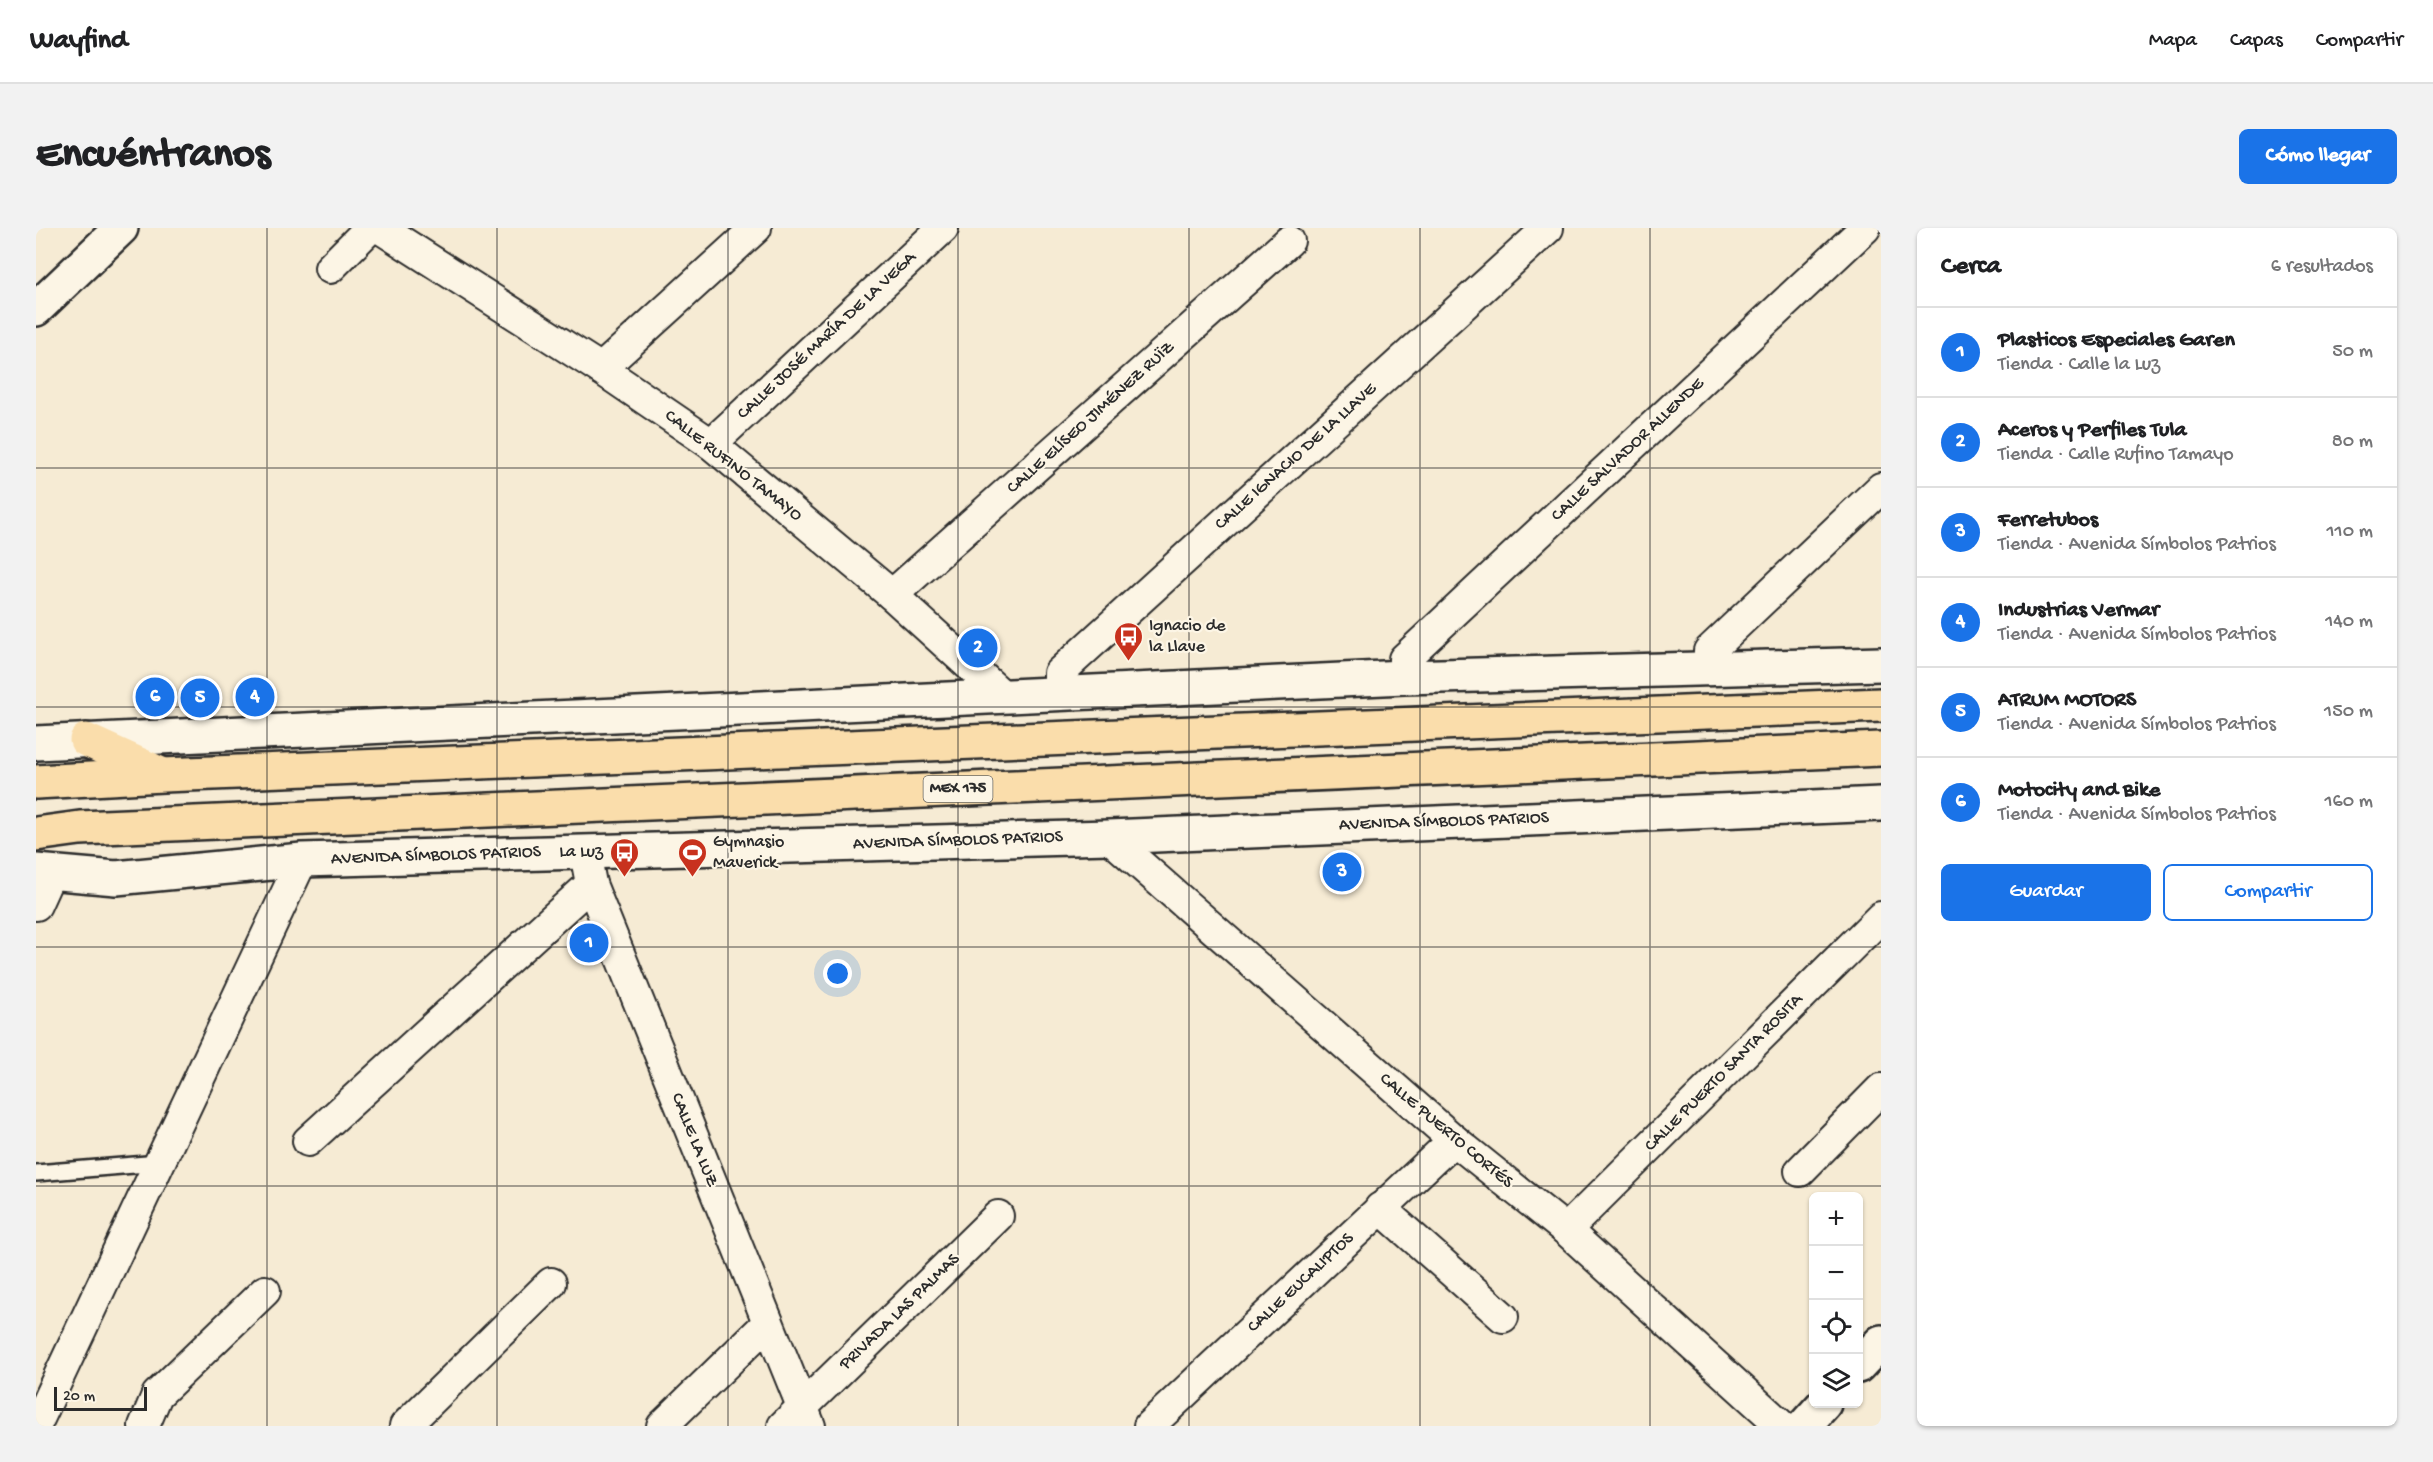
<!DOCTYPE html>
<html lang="es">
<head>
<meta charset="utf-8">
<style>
  :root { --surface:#fff; --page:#f2f2f2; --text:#202124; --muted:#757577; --line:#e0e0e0; --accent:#1a73e8 }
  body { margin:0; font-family:"Gochi Hand",sans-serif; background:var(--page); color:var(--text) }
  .controls { position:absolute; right:18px; bottom:18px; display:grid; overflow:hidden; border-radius:9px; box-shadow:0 2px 4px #0004 }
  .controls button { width:54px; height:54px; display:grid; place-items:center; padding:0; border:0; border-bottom:2px solid var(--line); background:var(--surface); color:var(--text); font:30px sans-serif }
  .scale { position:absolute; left:18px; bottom:15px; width:93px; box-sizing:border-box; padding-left:6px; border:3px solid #2b2b2b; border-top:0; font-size:16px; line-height:21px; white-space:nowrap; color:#2b2b2b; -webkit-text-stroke:4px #fcf5e5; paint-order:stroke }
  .you { position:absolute; left:802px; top:746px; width:21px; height:21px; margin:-15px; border:4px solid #fff; border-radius:50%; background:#1a73e8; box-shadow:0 0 0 9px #1a73e833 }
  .badge { display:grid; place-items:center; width:39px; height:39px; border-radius:50%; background:var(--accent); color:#fff; font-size:20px; font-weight:700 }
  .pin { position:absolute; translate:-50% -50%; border:3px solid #fff; box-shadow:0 2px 6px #0006 }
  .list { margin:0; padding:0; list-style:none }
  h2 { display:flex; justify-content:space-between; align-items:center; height:78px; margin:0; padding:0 24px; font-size:26px }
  h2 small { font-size:20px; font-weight:400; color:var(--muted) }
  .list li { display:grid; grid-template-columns:39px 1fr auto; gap:18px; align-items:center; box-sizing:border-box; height:90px; padding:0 24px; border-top:2px solid var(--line) }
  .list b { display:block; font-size:22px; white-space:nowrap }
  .list p { margin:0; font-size:20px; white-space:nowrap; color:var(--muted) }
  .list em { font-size:20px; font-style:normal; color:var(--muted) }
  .actions { display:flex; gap:12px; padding:18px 24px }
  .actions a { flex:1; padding:14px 0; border:2px solid var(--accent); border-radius:9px; text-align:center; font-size:21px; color:var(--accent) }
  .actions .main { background:var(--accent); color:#fff }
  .icon { flex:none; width:33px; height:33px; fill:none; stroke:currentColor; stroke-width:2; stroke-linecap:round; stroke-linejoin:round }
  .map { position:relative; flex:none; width:1845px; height:1198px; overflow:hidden; border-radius:9px }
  header { display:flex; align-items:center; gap:36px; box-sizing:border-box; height:84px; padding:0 30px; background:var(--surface); border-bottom:2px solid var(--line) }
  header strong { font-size:28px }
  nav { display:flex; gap:33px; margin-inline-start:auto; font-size:21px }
  .intro { display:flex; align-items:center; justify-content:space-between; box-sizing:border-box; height:144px; padding:0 36px }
  h1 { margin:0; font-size:42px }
  .button { padding:15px 27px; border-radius:9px; background:var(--accent); color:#fff; font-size:21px; font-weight:700 }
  main { display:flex; gap:36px; padding:0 36px }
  aside { flex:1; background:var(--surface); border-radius:9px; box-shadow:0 2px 4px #0004 }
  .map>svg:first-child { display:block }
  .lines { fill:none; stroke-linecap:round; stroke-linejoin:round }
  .lane-casing { stroke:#2b2b2b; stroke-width:20 }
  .street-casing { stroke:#2b2b2b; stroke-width:34 }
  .secondary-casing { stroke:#2b2b2b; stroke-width:38 }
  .primary-casing { stroke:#2b2b2b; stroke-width:38 }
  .lane { stroke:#fcf5e5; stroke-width:15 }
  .street { stroke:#fcf5e5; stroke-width:30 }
  .secondary { stroke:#fcf5e5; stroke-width:33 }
  .primary { stroke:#faddab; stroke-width:33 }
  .grid { fill:none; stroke:#2b2b2b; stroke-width:1.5; stroke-opacity:0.55 }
  .labels { text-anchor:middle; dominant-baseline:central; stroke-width:4.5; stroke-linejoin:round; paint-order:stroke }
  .shield { fill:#fcf5e5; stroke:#6a6863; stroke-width:1.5 }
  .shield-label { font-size:16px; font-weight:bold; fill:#2b2b2b }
  .street-label { font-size:18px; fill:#2b2b2b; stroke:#fcf5e5 }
  .poi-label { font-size:18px; fill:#2b2b2b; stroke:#fcf5e5; text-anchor:start }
</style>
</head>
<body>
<header>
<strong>Wayfind</strong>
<nav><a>Mapa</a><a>Capas</a><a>Compartir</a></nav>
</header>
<div class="intro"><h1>Encuéntranos</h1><a class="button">Cómo llegar</a></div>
<main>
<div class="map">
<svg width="1845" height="1198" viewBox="0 0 1845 1198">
  <rect width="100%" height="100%" fill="#f6ebd4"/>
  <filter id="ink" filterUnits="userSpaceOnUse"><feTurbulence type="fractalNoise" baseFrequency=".0167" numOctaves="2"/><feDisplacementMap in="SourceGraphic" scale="12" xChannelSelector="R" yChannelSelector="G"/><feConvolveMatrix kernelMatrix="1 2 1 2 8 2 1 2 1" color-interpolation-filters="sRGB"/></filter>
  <g filter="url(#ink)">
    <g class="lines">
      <defs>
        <polyline id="lane" points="0,945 123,935"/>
        <g id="street">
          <polyline points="344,0 565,141 675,216 856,367 967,468"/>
          <polyline points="294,40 334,0"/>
          <polyline points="565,141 720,0"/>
          <polyline points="675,216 907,0"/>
          <polyline points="856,367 1253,13"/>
          <polyline points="1673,439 1673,423 1845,260"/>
          <polyline points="1368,449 1368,431 1829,0"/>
          <polyline points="1023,464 1023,445 1512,0"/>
          <polyline points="1073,609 1418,912 1530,1002 1746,1198"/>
          <polyline points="549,624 555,656 774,1198"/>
          <polyline points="0,677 15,644"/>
          <polyline points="272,913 555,656"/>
          <polyline points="1764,943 1845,861"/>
          <polyline points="1344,980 1467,1089"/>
          <polyline points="1530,1002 1845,689"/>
          <polyline points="0,1197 266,632"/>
          <polyline points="108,1198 121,1167 229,1063"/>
          <polyline points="369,1198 515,1055"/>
          <polyline points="626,1198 732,1095"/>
          <polyline points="747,1198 962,988"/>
          <polyline points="1113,1198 1418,912"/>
        </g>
        <g id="secondary">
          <polyline points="0,81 85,0"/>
          <polyline points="0,515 1368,449 1845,436"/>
          <polyline points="0,643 80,650 266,632 1073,609 1845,576"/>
          <polyline points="1822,1138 1845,1114"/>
          <polyline points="1768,1198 1788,1176"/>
        </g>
        <g id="primary">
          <polyline points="50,512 123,545"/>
          <polyline points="0,554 127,547 1845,477"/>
          <polyline points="0,606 44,600 1845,521"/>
        </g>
      </defs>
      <use href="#lane" class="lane-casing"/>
      <use href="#street" class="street-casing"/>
      <use href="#secondary" class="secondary-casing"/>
      <use href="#primary" class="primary-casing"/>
      <use href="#lane" class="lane"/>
      <use href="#street" class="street"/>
      <use href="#secondary" class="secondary"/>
      <use href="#primary" class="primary"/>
    </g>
  </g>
  <path class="grid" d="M231,0V1198M461,0V1198M692,0V1198M922,0V1198M1153,0V1198M1384,0V1198M1614,0V1198M0,240H1845M0,479H1845M0,719H1845M0,958H1845"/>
  <defs>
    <symbol id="bus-pin" viewBox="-11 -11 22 30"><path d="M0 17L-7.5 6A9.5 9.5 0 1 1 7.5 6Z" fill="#c8321e" stroke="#fcf5e5"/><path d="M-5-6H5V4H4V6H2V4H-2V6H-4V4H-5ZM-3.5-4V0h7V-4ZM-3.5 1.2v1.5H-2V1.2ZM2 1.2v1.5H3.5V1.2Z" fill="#fff"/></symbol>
    <symbol id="stadium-pin" viewBox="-11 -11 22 30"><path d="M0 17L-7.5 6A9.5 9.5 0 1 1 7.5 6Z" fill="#c8321e" stroke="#fcf5e5"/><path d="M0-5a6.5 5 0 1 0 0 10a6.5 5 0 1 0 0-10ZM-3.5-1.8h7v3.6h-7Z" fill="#fff"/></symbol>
  </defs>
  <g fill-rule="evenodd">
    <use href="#bus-pin" x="1076" y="392" width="33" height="45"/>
    <use href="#bus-pin" x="572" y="608" width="33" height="45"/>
    <use href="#stadium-pin" x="640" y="608" width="33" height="45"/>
  </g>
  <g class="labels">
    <rect class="shield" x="887.5" y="548" width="69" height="26" rx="4.5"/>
    <g class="shield-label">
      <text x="922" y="561">MEX 175</text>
    </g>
    <g class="street-label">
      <text transform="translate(791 108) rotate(-43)">CALLE JOSÉ MARÍA DE LA VEGA</text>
      <text transform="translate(1055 190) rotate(-42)">CALLE ELÍSEO JIMÉNEZ RUÏZ</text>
      <text transform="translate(1592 222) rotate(-43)">CALLE SALVADOR ALLENDE</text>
      <text transform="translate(1260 229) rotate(-42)">CALLE IGNACIO DE LA LLAVE</text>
      <text transform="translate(697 238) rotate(38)">CALLE RUFINO TAMAYO</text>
      <text transform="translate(1408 594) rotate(-2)">AVENIDA SÍMBOLOS PATRIOS</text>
      <text transform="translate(922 613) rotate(-2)">AVENIDA SÍMBOLOS PATRIOS</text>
      <text transform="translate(400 628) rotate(-2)">AVENIDA SÍMBOLOS PATRIOS</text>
      <text transform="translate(1688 845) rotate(-45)">CALLE PUERTO SANTA ROSITA</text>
      <text transform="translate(1410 903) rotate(40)">CALLE PUERTO CORTÉS</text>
      <text transform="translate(658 912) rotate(68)">CALLE LA LUZ</text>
      <text transform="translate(1265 1055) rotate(-43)">CALLE EUCALIPTOS</text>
      <text transform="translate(864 1084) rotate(-44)">PRIVADA LAS PALMAS</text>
    </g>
    <g class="poi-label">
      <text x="1113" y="398">Ignacio de<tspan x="1113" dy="21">la Llave</tspan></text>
      <text x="677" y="614">Gymnasio<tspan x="677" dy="21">Maverick</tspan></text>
      <text x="567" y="624" text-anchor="end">La Luz</text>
    </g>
  </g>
</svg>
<div class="controls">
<button>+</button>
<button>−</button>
<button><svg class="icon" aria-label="locate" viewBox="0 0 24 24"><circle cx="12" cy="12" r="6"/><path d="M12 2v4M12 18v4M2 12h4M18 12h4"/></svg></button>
<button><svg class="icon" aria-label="layers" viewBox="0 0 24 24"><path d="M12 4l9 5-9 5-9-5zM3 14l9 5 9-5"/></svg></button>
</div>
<div class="scale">20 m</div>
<div class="you"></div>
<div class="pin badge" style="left:553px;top:715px">1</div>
<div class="pin badge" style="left:942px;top:420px">2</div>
<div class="pin badge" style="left:1306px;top:644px">3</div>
<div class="pin badge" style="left:219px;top:469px">4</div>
<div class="pin badge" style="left:164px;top:470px">5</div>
<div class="pin badge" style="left:119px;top:469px">6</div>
</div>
<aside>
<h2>Cerca<small>6 resultados</small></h2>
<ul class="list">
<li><span class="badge">1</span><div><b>Plasticos Especiales Garen</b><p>Tienda · Calle la Luz</p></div><em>50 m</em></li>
<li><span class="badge">2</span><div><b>Aceros y Perfiles Tula</b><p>Tienda · Calle Rufino Tamayo</p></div><em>80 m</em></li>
<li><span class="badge">3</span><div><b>Ferretubos</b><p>Tienda · Avenida Símbolos Patrios</p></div><em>110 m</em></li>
<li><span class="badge">4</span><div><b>Industrias Vermar</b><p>Tienda · Avenida Símbolos Patrios</p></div><em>140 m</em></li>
<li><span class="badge">5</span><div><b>ATRUM MOTORS</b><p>Tienda · Avenida Símbolos Patrios</p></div><em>150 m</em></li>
<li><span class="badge">6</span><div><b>Motocity and Bike</b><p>Tienda · Avenida Símbolos Patrios</p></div><em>160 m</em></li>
</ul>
<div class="actions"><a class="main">Guardar</a><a>Compartir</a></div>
</aside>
</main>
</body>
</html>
